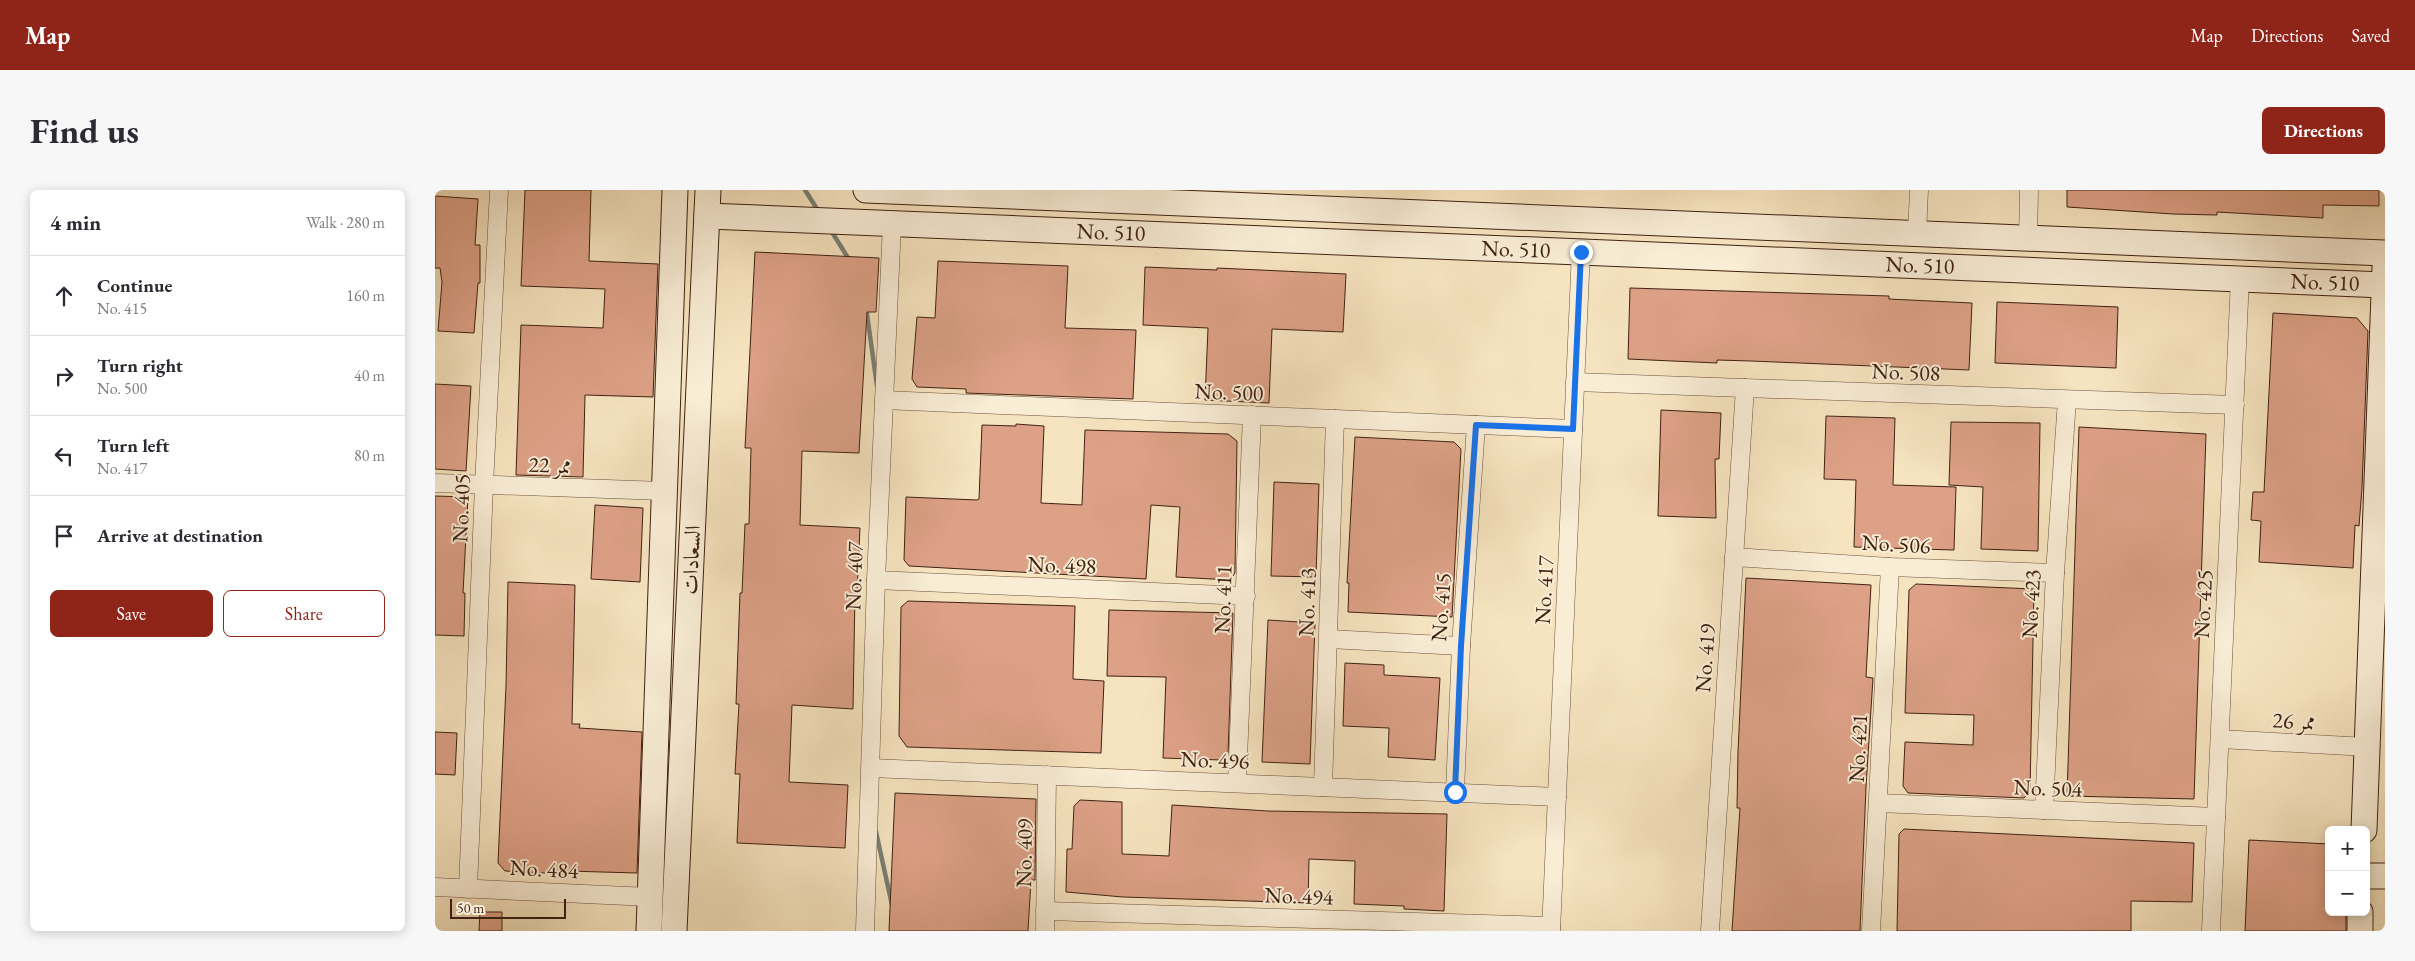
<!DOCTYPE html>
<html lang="en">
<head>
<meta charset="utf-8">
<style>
  :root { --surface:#fff; --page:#f7f7f7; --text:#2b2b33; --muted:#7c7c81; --line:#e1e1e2; --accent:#8f2418 }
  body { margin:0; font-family:"EB Garamond",Amiri,serif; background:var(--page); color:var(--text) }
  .controls { position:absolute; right:15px; bottom:15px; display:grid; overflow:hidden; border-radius:8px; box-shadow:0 2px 12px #0003 }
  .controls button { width:45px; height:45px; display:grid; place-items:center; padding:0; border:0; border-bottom:1px solid var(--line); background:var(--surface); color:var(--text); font:25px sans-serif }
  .scale { position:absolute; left:15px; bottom:12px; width:116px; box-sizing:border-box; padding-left:5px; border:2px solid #402211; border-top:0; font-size:14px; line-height:18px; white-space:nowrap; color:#402211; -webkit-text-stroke:4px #f9edd6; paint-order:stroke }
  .stop { position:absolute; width:15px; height:15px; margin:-11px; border:4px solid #1a73e8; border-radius:50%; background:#fff }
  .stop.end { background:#1a73e8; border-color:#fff; box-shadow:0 1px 5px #0008 }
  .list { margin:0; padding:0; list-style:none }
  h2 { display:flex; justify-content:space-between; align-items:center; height:65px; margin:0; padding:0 20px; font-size:21px }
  h2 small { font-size:16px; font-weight:400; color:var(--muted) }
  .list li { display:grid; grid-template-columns:32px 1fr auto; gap:15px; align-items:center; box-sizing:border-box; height:80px; padding:0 20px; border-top:1px solid var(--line) }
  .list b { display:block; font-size:19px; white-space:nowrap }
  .list p { margin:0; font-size:16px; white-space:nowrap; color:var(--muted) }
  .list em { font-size:16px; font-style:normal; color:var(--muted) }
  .actions { display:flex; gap:10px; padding:15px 20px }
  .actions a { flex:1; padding:11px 0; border:1px solid var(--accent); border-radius:8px; text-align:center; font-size:18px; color:var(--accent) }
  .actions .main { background:var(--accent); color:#fff }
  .icon { flex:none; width:28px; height:28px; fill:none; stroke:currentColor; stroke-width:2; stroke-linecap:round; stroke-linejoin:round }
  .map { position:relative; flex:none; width:1950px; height:741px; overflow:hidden; border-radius:8px }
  header { display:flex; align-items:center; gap:30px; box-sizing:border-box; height:70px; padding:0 25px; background:var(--accent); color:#fff }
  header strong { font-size:24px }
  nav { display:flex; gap:28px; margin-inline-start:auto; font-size:18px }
  .intro { display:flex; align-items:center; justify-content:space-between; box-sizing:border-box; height:120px; padding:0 30px }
  h1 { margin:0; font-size:35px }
  .button { padding:12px 22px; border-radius:8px; background:var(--accent); color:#fff; font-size:18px; font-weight:700 }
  main { display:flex; gap:30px; padding:0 30px }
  aside { flex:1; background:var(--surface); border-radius:8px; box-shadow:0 2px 12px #0003 }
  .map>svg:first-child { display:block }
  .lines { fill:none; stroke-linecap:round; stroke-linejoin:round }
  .stream { stroke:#788075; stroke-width:4.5 }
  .building { fill:#dda187; stroke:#402211 }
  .street-casing { stroke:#6e523d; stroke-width:19 }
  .secondary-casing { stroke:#402211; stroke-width:27 }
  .street { stroke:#f9edd6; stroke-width:18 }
  .secondary { stroke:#f9edd6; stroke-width:25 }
  .route { stroke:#1a73e8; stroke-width:6 }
  .labels { text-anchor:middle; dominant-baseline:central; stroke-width:4; stroke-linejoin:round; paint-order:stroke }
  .street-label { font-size:22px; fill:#402211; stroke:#f9edd6 }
</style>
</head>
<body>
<header>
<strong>Map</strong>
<nav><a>Map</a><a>Directions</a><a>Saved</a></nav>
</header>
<div class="intro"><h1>Find us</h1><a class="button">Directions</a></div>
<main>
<aside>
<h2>4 min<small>Walk · 280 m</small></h2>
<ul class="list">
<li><svg class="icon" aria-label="ahead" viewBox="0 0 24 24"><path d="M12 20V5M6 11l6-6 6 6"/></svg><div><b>Continue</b><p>No. 415</p></div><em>160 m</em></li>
<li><svg class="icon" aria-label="right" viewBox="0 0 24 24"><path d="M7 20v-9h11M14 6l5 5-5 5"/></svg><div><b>Turn right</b><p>No. 500</p></div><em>40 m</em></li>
<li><svg class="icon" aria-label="left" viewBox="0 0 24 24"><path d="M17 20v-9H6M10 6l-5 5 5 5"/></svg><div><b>Turn left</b><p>No. 417</p></div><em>80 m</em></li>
<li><svg class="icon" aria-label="arrive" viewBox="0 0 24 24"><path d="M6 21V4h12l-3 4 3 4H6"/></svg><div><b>Arrive at destination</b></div></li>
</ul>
<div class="actions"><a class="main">Save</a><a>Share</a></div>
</aside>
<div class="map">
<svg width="1950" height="741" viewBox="0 0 1950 741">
  <rect width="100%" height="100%" fill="#f6e4c0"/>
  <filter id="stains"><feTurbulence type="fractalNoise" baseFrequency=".004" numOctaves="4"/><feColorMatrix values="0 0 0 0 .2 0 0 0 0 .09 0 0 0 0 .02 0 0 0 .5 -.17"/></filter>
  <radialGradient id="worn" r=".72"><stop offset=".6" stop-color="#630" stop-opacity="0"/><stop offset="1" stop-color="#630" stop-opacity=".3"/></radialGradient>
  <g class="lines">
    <g class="stream">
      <polyline points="370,0 384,22"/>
      <polyline points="395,39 415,71"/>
      <polyline points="431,117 442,196"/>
      <polyline points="441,642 457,715"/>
    </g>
  </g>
  <g class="building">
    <polygon points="90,0 156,0 154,71 223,74 218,207 150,205 148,287 81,285 86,135 168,138 170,99 86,96"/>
    <polygon points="1632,0 1944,0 1944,16 1888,15 1888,28 1782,22 1782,25 1738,24 1632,17"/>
    <polygon points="0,6 43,9 40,55 45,55 45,93 43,93 39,143 3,141 7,92 5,78 0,78"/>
    <polygon points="320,62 444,68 441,122 432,122 424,263 367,261 365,335 425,338 422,403 420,402 418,519 357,515 354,592 413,595 410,658 302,653 305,584 300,584 304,514 301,514 305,403 307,403 310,334 314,334 316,258 310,258"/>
    <polygon points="503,71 633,76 630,138 701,140 698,209 531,203 531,199 482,197 477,189 482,127 500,128"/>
    <polygon points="710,77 782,80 782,78 911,84 908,142 837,139 834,213 770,210 773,138 708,135"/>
    <polygon points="1195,98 1454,106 1454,109 1537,113 1534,180 1316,171 1282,170 1282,173 1193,169"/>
    <polygon points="1562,112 1683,117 1681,178 1560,173"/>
    <polygon points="1838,123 1922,128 1933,141 1927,298 1924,336 1920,335 1918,378 1824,372 1826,331 1816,330 1818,302 1829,302"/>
    <polygon points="0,194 36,196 31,281 0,279"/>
    <polygon points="1226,220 1286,223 1284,269 1280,269 1281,328 1223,326"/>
    <polygon points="1391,226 1460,228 1458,295 1521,297 1519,360 1419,357 1421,290 1389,289"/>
    <polygon points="1516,232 1605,233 1603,361 1546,359 1548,297 1514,295"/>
    <polygon points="581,234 609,236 606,313 647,315 650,240 793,244 802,251 800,383 795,390 741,387 745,317 716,315 711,389 474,376 469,370 471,307 542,310 544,309 547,235 581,236"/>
    <polygon points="1644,237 1771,244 1759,609 1632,606"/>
    <polygon points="920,247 1019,252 1026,259 1017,427 913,422 914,393 912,393"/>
    <polygon points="839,292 884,294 881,387 836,386"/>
    <polygon points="0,306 33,307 28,403 30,403 29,446 0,445"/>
    <polygon points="160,315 208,318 205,392 156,389"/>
    <polygon points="1311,388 1436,395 1431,487 1438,488 1431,597 1425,741 1297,741 1305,618 1302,618 1303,562"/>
    <polygon points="73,392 140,395 137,534 145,534 144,538 207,542 202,683 132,681 132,684 70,681 63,673 71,496"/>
    <polygon points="1481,394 1599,399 1595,602 1589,608 1473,603 1468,596 1470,552 1538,555 1539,525 1470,523 1474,400"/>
    <polygon points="473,411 640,416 638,489 669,491 666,563 472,557 464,546 466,417"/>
    <polygon points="674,420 798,423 793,564 786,570 728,568 731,487 672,486"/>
    <polygon points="833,430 880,433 875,574 827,572"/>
    <polygon points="910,473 949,475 949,485 1005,488 1000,570 953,567 954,538 908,536"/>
    <polygon points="0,542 22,543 20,585 0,584"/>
    <polygon points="460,603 601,609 600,690 596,690 593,741 454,741"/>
    <polygon points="645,610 687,612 687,664 734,666 737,615 833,621 1012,624 1009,721 969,719 969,716 919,714 920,671 874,669 873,713 688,707 631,702 632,659 637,659 639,616"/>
    <polygon points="1469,639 1759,653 1757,712 1696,711 1696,741 1462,741 1464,644"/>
    <polygon points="1814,650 1894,654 1894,722 1911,722 1911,741 1810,741"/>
    <polygon points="45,722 67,722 67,741 44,741"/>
  </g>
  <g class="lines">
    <defs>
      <g id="street">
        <polyline points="1482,44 1484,0"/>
        <polyline points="1593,49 1594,0"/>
        <polyline points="1140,192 1800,215"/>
        <polyline points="449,210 1138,239"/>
        <polyline points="0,293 229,301"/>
        <polyline points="1299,367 1455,377 1620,383"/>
        <polyline points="441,390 811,406"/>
        <polyline points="894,449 1026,456"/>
        <polyline points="1785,549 1932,557"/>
        <polyline points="436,578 1122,607"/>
        <polyline points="802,593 817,225"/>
        <polyline points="888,597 900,229"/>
        <polyline points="1020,602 1026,456 1041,235"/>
        <polyline points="1443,613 1781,627"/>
        <polyline points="1609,620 1620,383 1632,210"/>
        <polyline points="0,697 215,707"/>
        <polyline points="33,699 49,295 64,0"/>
        <polyline points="610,721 1116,736"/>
        <polyline points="430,741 441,390 457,33"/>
        <polyline points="610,741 612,585"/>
        <polyline points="1116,741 1146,61"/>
        <polyline points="1275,741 1310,198"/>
        <polyline points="1436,741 1455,377"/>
        <polyline points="1776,741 1805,88"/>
      </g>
      <g id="secondary">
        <polyline points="431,0 1950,63"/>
        <polyline points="272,26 1949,95"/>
        <polyline points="1929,640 1950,77"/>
        <polyline points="1931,686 1950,686"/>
        <polyline points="214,741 240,0"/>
        <polyline points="239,741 273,0"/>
        <polyline points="1925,741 1925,722"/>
      </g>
    </defs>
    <use href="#street" class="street-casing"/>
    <use href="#secondary" class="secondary-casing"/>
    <use href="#street" class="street"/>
    <use href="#secondary" class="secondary"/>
  </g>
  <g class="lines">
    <polyline class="route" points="1020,602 1026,456 1041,235 1138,239 1146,62"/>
  </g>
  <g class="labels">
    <g class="street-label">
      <text transform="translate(676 42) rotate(2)">No. 510</text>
      <text transform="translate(1081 59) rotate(2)">No. 510</text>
      <text transform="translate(1485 75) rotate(2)">No. 510</text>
      <text transform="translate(1890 92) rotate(2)">No. 510</text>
      <text transform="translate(1471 182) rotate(2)">No. 508</text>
      <text transform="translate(794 202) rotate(2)">No. 500</text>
      <text transform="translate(115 275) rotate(2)">ممر 22</text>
      <text transform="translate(26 318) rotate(-88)">No. 405</text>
      <text transform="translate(1461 354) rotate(3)">No. 506</text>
      <text transform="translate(256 370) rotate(-87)">السعادات</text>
      <text transform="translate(627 375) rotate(2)">No. 498</text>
      <text transform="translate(419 386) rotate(-88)">No. 407</text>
      <text transform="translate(1109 400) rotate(-87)">No. 417</text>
      <text transform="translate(788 409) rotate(-88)">No. 411</text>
      <text transform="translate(872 412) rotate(-88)">No. 413</text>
      <text transform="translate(1596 414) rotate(-87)">No. 423</text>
      <text transform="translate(1768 414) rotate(-87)">No. 425</text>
      <text transform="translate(1006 417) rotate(-86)">No. 415</text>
      <text transform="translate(1270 468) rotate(-86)">No. 419</text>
      <text transform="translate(1859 531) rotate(3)">ممر 26</text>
      <text transform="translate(1423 558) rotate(-87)">No. 421</text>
      <text transform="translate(780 570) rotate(2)">No. 496</text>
      <text transform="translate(1613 598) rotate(2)">No. 504</text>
      <text transform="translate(589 663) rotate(-89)">No. 409</text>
      <text transform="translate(109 679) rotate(3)">No. 484</text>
      <text transform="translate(864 706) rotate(2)">No. 494</text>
    </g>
  </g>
  <rect width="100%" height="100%" filter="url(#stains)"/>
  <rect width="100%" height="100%" fill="url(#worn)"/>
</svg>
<div class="controls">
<button>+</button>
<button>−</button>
</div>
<div class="scale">50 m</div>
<div class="stop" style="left:1020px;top:602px"></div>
<div class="stop end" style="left:1146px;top:62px"></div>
</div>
</main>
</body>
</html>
